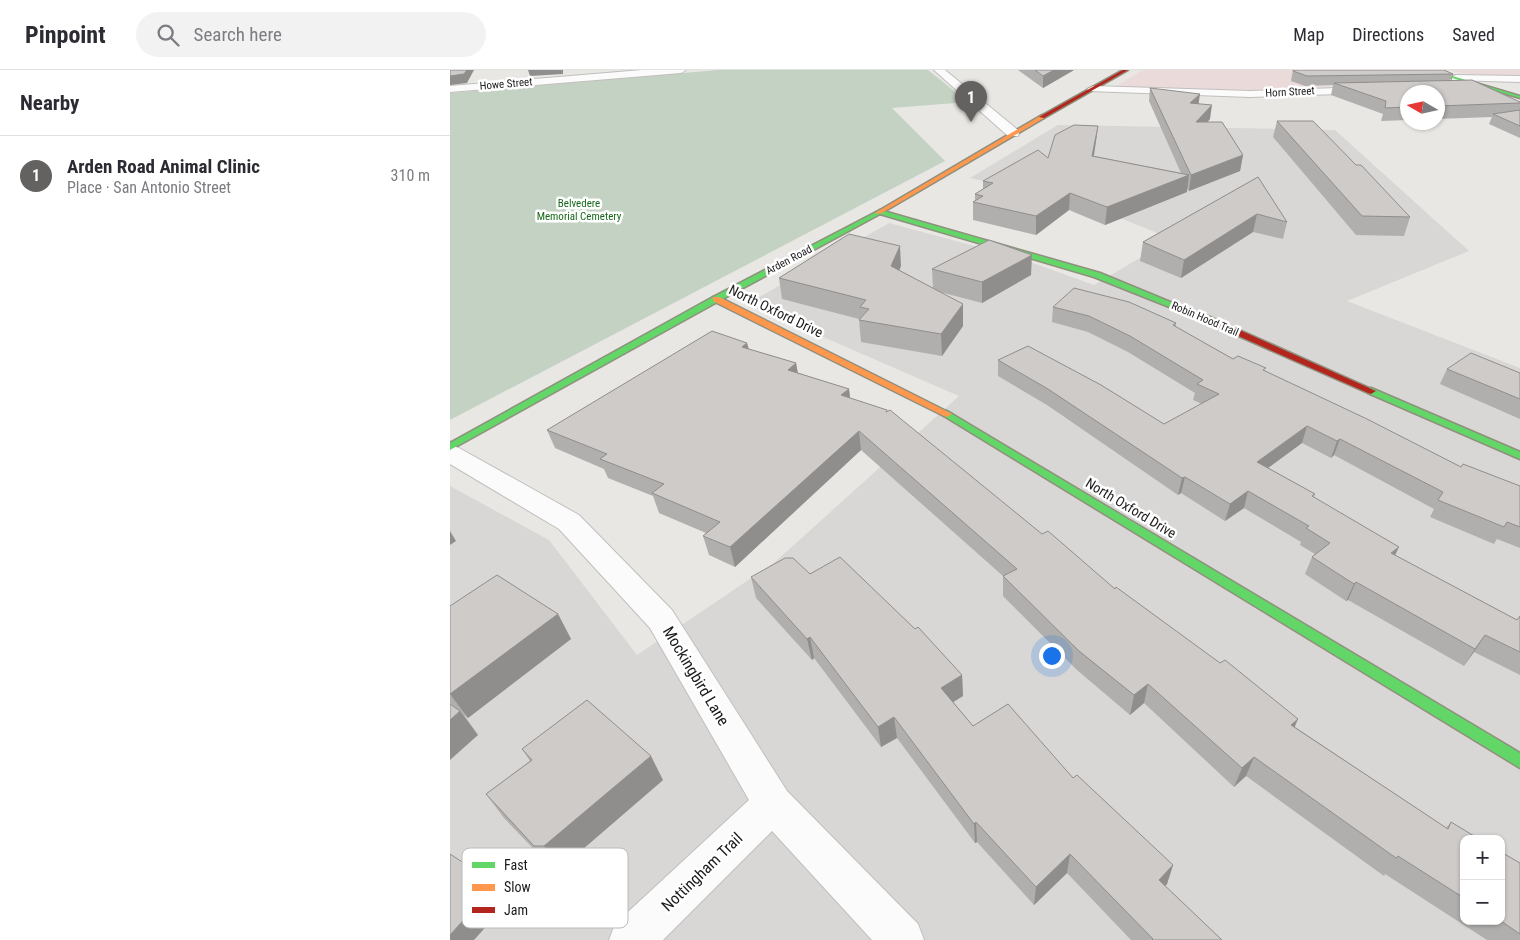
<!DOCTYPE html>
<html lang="en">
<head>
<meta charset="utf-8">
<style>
  :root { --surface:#fff; --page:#f2f2f3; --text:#2b2b33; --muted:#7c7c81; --line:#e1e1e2; --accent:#636261 }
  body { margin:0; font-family:"Roboto Condensed",sans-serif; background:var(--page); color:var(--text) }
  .controls { position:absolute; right:15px; bottom:15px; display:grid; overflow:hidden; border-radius:10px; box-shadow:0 1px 4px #0004 }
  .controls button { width:45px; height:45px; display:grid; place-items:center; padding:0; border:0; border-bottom:1px solid var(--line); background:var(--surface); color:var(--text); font:25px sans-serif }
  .compass { position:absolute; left:950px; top:15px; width:45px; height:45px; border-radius:50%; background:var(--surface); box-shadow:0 1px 4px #0004; rotate:279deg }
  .you { position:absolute; left:601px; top:585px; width:18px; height:18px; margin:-12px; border:4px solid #fff; border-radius:50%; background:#1a73e8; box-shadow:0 0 0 8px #1a73e833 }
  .badge { display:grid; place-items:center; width:32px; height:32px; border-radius:50%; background:var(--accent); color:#fff; font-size:16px; font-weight:700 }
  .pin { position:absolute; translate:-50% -41px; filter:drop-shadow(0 1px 2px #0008) }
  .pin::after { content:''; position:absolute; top:26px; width:18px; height:15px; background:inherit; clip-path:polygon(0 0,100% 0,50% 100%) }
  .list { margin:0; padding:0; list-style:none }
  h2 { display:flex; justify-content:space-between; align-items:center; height:65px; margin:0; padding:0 20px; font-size:21px }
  h2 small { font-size:16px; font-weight:400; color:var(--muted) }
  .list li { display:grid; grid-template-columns:32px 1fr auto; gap:15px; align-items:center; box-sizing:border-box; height:80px; padding:0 20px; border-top:1px solid var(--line) }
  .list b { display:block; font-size:19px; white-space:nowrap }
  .list p { margin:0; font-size:16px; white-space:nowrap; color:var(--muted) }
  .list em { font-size:16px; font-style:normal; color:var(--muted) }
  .icon { flex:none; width:28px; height:28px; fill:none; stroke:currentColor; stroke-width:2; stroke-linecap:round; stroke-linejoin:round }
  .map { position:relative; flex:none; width:1070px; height:870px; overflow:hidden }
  header { display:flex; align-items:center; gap:30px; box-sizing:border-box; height:70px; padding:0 25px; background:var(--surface); border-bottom:1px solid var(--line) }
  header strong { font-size:24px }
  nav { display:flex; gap:28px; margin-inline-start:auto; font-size:18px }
  .search { width:350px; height:45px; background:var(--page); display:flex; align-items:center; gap:12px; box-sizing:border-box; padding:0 18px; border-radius:28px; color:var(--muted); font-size:19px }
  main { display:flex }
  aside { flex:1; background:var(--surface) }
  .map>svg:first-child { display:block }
  .residential { fill:#d8d7d5; fill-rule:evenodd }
  .commercial { fill:#eadbda }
  .cemetery { fill:#c4d2c3 }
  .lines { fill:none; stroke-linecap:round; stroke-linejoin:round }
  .street-casing { stroke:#c0bfbe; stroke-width:2 }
  .fast-casing { stroke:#8f907e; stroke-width:3 }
  .slow-casing { stroke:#8f907e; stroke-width:3 }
  .jam-casing { stroke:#8f907e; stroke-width:3 }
  .street { fill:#fcfbfb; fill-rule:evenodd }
  .fast { fill:#63d668; fill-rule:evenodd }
  .slow { fill:#ff974d; fill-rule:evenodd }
  .jam { fill:#b3261e; fill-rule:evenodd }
  .wall { fill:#b1afad }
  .shaded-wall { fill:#908e8d }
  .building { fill:#cecbc9; stroke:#908e8d }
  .labels { text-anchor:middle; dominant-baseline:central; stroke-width:5; stroke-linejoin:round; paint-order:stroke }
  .far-street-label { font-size:11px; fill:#1b1b1b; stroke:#fff }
  .far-park-label { font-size:11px; fill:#186a1b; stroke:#fff }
  .street-label { font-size:14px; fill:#1b1b1b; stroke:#fff }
  .near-street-label { font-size:16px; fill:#1b1b1b; stroke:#fff }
  .key { fill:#fff; stroke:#bbb; stroke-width:1 }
  .key-label { font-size:14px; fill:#1b1b1b }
</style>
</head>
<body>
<header>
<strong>Pinpoint</strong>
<div class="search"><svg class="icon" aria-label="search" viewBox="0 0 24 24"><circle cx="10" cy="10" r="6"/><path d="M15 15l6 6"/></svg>Search here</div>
<nav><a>Map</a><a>Directions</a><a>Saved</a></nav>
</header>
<main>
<aside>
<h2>Nearby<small></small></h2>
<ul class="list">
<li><span class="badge">1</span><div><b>Arden Road Animal Clinic</b><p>Place · San Antonio Street</p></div><em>310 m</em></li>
</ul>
</aside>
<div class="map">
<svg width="1070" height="870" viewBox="0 0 1070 870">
  <rect width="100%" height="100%" fill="#e9e7e3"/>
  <path class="residential" d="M608,55L885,60L1019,181L897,231L1070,298V870H0V416L99,470L187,585L325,492L509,326L297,234L439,153L569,188L644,215L722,169L638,135L520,108ZM1014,769H1051V851H1014Z"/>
  <g class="commercial">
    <polygon points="693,0 957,0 999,15 849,17 803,20 674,17 668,15"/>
    <polygon points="996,0 1070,0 1070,6 1018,4"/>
  </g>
  <polygon class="cemetery" points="268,0 478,0 518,32 442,38 495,91 0,350 0,23"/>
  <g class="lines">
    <defs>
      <g id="street">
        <polygon points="192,0 236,0 231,3 0,22 0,16"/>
        <polygon points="484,0 495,0 568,60 569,63 568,66 558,66"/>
        <polygon points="1006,5 1070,6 1070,12 1002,10 1002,6"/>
        <polygon points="643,16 800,21 919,17 925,20 919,23 800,27 639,21 637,19"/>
        <polygon points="0,375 9,378 129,445 222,540 337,721 468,854 474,870 422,870 322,761 213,870 159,870 165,854 299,730 200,558 109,459 0,394"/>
      </g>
      <g id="fast">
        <polygon points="975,0 982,0 1070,26 1070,28"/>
        <polygon points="430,140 650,203 759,248 755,250 752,250 644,207 430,144 269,231 0,380 0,373 263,227"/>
        <polygon points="921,318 1070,382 1070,389 918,323 918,319"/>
        <polygon points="497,341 1070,683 1070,698 494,346 492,344 494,342"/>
      </g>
      <g id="slow">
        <polygon points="592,45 594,48 430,144 425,143"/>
        <polygon points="263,227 269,227 502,344 497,347 494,346 263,231"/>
      </g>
      <g id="jam">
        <polygon points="673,0 678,0 594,48 589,47"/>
        <polygon points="752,246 758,246 926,321 921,324 918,323 752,250"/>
      </g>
    </defs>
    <use href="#street" class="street-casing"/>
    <use href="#fast" class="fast-casing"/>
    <use href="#slow" class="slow-casing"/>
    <use href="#jam" class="jam-casing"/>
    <use href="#street" class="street"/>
    <use href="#fast" class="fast"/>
    <use href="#slow" class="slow"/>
    <use href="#jam" class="jam"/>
  </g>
  <g class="wall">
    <polygon points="568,0 624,0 593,18"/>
    <polygon points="843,0 1003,4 1000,10 1070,32 1070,68 1039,54 1042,47 988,49 988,22 958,22 958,50 931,51 933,44 881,25 883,15 855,16 841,11"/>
    <polygon points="700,18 749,34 760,49 757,52 793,85 790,101 739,121 737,118 737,122 655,155 619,140 586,165 523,150 523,132 525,131 525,124 533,119 533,111 598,88 648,56 644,86 731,103 699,31"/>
    <polygon points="827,51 906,95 960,147 954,166 906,165 823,67"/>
    <polygon points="808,107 837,152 833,169 803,162 731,208 690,191 693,172"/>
    <polygon points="451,196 449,200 483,218 482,199 581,205 532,233 490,222 513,256 492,286 411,272 409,249 332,229 329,208"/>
    <polygon points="603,237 726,253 726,257 783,289 815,301 1011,397 1070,416 1070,478 1047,469 1044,474 980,447 984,439 884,385 881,388 852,373 818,398 865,424 864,427 945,486 1067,550 1070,546 1070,605 1024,582 1014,596 898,530 896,531 855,504 862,487 865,484 850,475 851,472 794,438 775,451 731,423 728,425 597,335 548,306 548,290 714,354 752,334 743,330 745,323 678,282 638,262 602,252"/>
    <polygon points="297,273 299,279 346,293 348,303 399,319 400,328 437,342 592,464 665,519 845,657 996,758 1001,752 1014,769 1014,851 1051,851 1070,793 1070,870 1037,870 935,804 934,806 796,706 784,717 694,633 680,645 627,600 553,526 553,506 411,380 285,497 259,485 253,466 256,463 209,443 203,426 158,408 154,399 105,378 97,360"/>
    <polygon points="997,299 1070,303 1070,349 990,314"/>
    <polygon points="360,504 512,605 513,626 503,632 523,656 623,708 723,795 717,814 715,816 772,870 681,870 617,803 584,835 527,772 525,773 447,668 431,677 364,588 362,590 306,528 301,507"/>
    <polygon points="0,536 108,544 121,569 18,648 14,645 28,665 0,634"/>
    <polygon points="72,679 213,710 111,798 102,798 54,748 36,724 80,691"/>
  </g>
  <g class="shaded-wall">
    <polygon points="17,0 24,0 17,13 0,15 0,6"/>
    <polygon points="78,0 113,0 113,4 80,6"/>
    <polygon points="604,0 624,0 593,18 593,6"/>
    <polygon points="750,24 748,38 740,33"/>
    <polygon points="762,35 760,49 744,67 746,52"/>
    <polygon points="648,56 646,71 641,102 642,86"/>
    <polygon points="793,85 790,101 739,121 741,105"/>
    <polygon points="739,105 737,122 655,155 657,137"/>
    <polygon points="620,123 619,140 586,165 586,146"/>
    <polygon points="807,144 803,162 731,208 734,190"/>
    <polygon points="450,176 451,196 443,216 441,196"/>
    <polygon points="582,185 581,205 532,233 532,212"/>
    <polygon points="513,234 513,256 492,286 491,264"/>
    <polygon points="297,273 301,290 292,277"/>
    <polygon points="346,293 349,311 338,300"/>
    <polygon points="399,319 401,337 391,325"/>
    <polygon points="857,356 852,373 803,409 807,392"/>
    <polygon points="409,361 411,380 285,497 280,477"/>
    <polygon points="890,369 884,385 881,388 887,371"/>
    <polygon points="735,407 731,423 728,425 732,408"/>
    <polygon points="798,421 794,438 775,451 780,434"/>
    <polygon points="0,461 6,471 0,475"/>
    <polygon points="949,477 941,494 941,483"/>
    <polygon points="906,512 898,530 896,531 904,514"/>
    <polygon points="108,544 121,569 18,648 0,624"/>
    <polygon points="1035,565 1024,582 1014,596 1025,579"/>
    <polygon points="360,567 364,588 362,590 357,569"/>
    <polygon points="512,605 513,626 492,639 491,618"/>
    <polygon points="698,614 694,633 680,645 684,625"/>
    <polygon points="10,641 28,665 0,690 0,650"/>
    <polygon points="444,647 447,668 431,677 428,657"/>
    <polygon points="848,649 840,668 841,655"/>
    <polygon points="201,686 213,710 111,798 94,776"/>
    <polygon points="804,687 796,706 784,717 792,698"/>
    <polygon points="526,752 527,772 525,773 524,754"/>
    <polygon points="620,784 617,803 584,835 586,817"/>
    <polygon points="723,795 717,814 703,829 709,810"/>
    <polygon points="46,814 60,830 24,870 0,870 0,865"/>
  </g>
  <g class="building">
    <polygon points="0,0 17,0 14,4 0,6"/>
    <polygon points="585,0 604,0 593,6"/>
    <polygon points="843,0 994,0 1003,4 857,6 843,1"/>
    <polygon points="1022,10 1070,32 1070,33 988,36 988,22 958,22 958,37 935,38 936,31 884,13"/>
    <polygon points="700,18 750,24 740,33 762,35 746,52 772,52 793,85 741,105"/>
    <polygon points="1070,40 1070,56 1043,44"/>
    <polygon points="827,51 863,51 906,95 911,95 960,147 912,146"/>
    <polygon points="624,55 648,56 642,86 739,105 657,137 620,123 586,146 523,132 533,126 525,124 543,113 533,111 588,80 598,88 605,65"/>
    <polygon points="808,107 837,152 807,144 734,190 693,172"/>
    <polygon points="399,164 450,176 441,196 513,234 491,264 409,250 419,239 410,237 416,230 329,208"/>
    <polygon points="539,170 582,185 532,212 482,199"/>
    <polygon points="624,218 679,232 726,253 723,255 783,289 788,286 816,298 813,300 917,349 1011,397 1013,394 1070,416 1070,457 1057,452 1054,457 988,430 993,422 890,369 887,371 857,356 807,392 865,424 862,426 949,477 941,483 1067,550 1070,546 1070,582 1035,565 1025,579 906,512 904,514 862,487 880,473 856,458 859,456 798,421 780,434 735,407 732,408 598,319 548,290 578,276 651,315 714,354 769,324 747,314 753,310 680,266 639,246 603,237"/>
    <polygon points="262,261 297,273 292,277 346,293 338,300 399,319 391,325 437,340 436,342 440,340 592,464 598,461 665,519 666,517 770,593 775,590 848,649 841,655 998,759 1001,752 1029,769 1014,769 1014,828 948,786 946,788 804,687 792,698 698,614 684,625 629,581 553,506 567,499 409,361 280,477 253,466 270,452 202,423 214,414 150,389 157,384 97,360"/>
    <polygon points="1021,283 1070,303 1070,329 997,299"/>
    <polygon points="390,487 465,559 468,557 512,605 491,618 523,656 558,634 623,708 627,705 723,795 709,810 772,870 702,870 703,869 620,784 586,817 526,752 524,754 444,647 428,657 360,567 357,569 301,507 335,488 343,488 360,504"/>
    <polygon points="47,505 108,544 0,624 0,536"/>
    <polygon points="137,630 201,686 94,776 84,776 36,724 82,690 72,679"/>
    <polygon points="0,634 10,641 0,650"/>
    <polygon points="1051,782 1070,793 1070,864 1051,851"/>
    <polygon points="0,784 46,814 0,865"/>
  </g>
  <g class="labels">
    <g class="far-street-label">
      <text transform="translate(56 14) rotate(-5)">Howe Street</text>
      <text transform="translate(840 22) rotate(-3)">Horn Street</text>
      <text transform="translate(339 190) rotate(-28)">Arden Road</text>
      <text transform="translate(755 249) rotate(23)">Robin Hood Trail</text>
    </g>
    <g class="far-park-label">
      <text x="129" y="133">Belvedere<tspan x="129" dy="13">Memorial Cemetery</tspan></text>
    </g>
    <g class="street-label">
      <text transform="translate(326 241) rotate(26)">North Oxford Drive</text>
      <text transform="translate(681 438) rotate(31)">North Oxford Drive</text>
    </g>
    <g class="near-street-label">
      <text transform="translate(246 606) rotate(59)">Mockingbird Lane</text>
      <text transform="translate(252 802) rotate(-44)">Nottingham Trail</text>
    </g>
  </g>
  <rect x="12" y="778" width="166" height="80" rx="8" class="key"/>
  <rect x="22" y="792" width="23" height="6" fill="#63d668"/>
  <rect x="22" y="814" width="23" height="7" fill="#ff974d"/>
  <rect x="22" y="837" width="23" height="6" fill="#b3261e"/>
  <g class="key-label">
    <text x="54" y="800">Fast</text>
    <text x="54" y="822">Slow</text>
    <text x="54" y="845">Jam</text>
  </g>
</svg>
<div class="controls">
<button>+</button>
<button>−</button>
</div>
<svg class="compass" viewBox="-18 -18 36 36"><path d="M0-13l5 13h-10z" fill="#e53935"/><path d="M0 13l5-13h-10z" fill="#7c7c81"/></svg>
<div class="you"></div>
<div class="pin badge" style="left:521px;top:52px">1</div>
</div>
</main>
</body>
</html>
